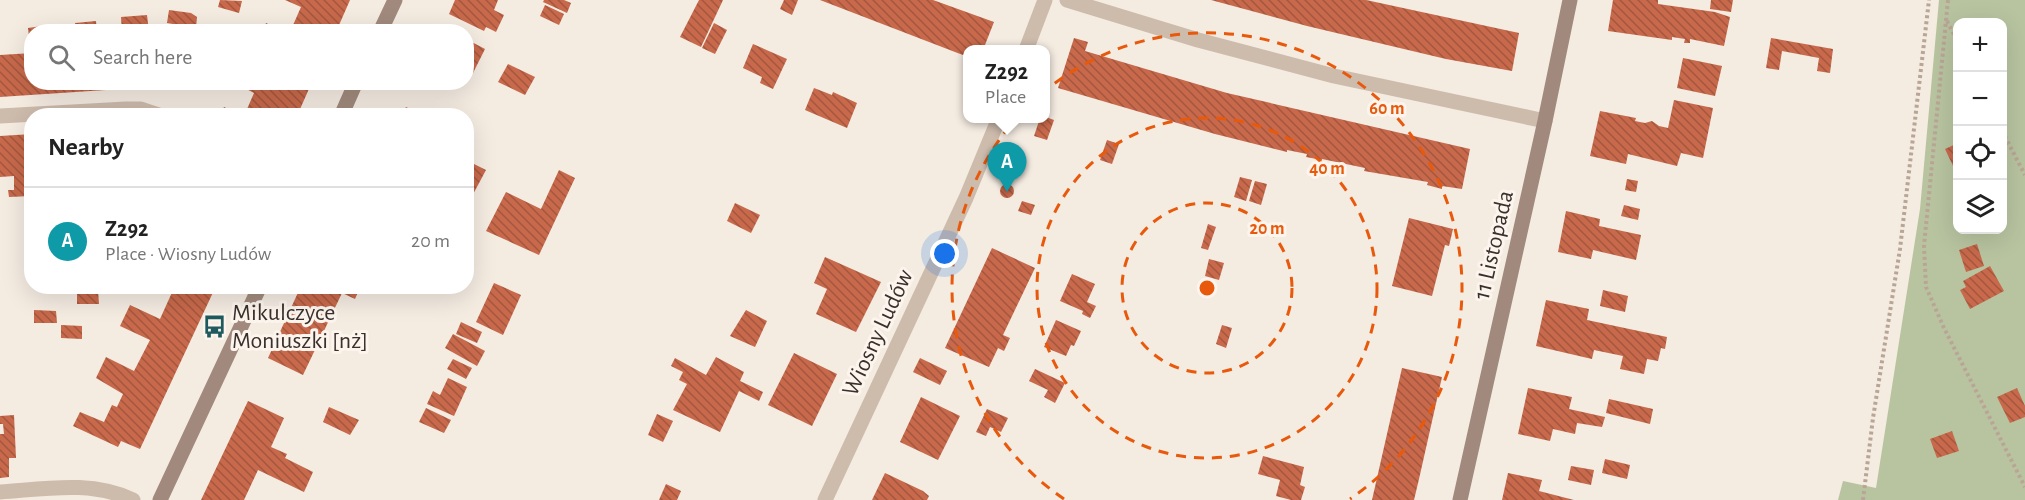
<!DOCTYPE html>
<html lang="en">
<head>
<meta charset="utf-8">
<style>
  :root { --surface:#fff; --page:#f2f2f2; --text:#222; --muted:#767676; --line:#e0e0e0; --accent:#0f766e }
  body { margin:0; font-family:"Alegreya Sans",sans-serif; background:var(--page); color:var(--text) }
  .controls { position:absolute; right:18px; top:18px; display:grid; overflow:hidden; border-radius:12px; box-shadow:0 6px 24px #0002 }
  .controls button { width:54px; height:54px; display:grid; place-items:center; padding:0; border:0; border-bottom:2px solid var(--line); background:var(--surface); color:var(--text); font:30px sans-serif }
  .you { position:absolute; left:945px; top:254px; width:21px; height:21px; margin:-15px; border:4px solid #fff; border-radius:50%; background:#1a73e8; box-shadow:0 0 0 9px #1a73e833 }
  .badge { display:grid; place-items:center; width:39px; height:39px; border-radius:50%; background:var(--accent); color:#fff; font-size:20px; font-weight:700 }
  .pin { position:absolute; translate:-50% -50px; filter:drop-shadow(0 2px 3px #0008) }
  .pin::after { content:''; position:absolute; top:32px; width:21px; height:18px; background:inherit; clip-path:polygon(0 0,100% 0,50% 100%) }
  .popup { position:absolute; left:963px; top:45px; width:87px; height:78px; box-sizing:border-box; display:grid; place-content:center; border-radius:12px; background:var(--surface); filter:drop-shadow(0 2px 4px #0005); font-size:20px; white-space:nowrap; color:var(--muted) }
  .popup b { font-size:22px; color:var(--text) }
  .popup::after { content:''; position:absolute; left:50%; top:100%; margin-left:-12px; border:12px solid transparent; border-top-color:var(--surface) }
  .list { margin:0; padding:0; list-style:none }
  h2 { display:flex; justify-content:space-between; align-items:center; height:78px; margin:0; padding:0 24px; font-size:26px }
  h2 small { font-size:20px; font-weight:400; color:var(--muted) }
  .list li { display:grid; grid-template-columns:39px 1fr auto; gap:18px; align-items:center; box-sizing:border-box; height:108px; padding:0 24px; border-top:2px solid var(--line) }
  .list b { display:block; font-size:22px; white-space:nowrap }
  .list p { margin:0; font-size:20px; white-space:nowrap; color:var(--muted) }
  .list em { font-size:20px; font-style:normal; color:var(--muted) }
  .icon { flex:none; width:33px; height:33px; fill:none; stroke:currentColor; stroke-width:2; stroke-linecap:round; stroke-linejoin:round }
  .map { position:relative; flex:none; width:2025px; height:500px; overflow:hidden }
  .search { position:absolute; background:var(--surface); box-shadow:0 6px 24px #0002; left:24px; top:24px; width:450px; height:66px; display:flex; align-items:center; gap:15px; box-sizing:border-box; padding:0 21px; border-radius:24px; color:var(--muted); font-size:22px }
  .panel { position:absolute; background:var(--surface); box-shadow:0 6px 24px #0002; left:24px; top:108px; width:450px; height:186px; border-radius:24px }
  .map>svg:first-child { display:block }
  .green { fill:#b8c4a0; fill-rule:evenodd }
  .building { fill:url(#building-back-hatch) }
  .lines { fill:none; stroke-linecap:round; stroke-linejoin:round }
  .path { stroke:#b9a596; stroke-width:4; stroke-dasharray:3 3; stroke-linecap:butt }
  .street { stroke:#cdbbac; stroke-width:15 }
  .secondary { stroke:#a18a7d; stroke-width:15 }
  .ring { fill:none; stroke:#e8590c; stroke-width:3; stroke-dasharray:10 8 }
  .labels { text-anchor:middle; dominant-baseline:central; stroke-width:6; stroke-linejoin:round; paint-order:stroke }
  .street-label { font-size:24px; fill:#3b302b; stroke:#fbf5ee }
  .poi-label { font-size:24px; fill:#3b302b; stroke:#fbf5ee; text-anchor:start }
  .centre { fill:#e8590c; stroke:#fbf5ee; stroke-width:3 }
  .ring-label { font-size:18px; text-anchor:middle; font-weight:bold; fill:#e8590c; stroke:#fbf5ee; stroke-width:6; stroke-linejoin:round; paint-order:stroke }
</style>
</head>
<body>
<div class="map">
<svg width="2025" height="500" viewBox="0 0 2025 500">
  <defs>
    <pattern id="building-back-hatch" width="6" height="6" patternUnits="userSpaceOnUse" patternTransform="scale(1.5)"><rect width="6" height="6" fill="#c8694b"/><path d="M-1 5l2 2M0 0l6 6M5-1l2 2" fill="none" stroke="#a4573f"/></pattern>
  </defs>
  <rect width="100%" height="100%" fill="#f4ebe1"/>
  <path class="green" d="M1939,0H2025V500H1838L1843,481L1876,488L1920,209ZM1958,22H2002V230H1958Z"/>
  <g class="building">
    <polygon points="220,0 242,1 239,13 218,7"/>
    <polygon points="285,0 350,0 336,32 290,32 301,7"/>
    <polygon points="455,0 498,0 494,10 504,15 496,32 486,27 484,31 449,14"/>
    <polygon points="544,0 564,0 571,3 567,13 543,2"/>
    <polygon points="699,0 723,0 701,47 680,37"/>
    <polygon points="784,0 798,0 792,15 780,9"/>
    <polygon points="820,0 933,0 994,22 983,50 968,50 968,57"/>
    <polygon points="1211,0 1366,0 1519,33 1512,71 1446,59 1307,26"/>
    <polygon points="1613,0 1658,0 1658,4 1715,12 1730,17 1724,46 1690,39 1690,43 1684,43 1685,39 1672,37 1672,40 1608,31"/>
    <polygon points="1711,0 1733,0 1731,12 1710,9"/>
    <polygon points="545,5 564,14 559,25 540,16"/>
    <polygon points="169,10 191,13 197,17 196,28 167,23"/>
    <polygon points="147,15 149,32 122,32 121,17"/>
    <polygon points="96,21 97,32 75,32 75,23"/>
    <polygon points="266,23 285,32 262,32"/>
    <polygon points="714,23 727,30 715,54 702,48"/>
    <polygon points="49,25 50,32 32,32 32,46 30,47 28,28"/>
    <polygon points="1074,38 1088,42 1085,51 1227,93 1470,149 1462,189 1442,186 1442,189 1427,185 1428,182 1364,171 1365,168 1322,159 1322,160 1306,157 1307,154 1287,150 1287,152 1215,134 1058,88"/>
    <polygon points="1771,38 1833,49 1830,73 1817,71 1819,58 1782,51 1779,70 1766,68"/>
    <polygon points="466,39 485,49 473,73 466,70"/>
    <polygon points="753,44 787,59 773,89 760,83 762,77 743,68"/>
    <polygon points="32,53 32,82 135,82 136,88 0,97 0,55"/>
    <polygon points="1683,58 1722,66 1715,96 1677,88"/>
    <polygon points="508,64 535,77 525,95 498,82"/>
    <polygon points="233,82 312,82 297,116 244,116 254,93"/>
    <polygon points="814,88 832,95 833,92 857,103 847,128 805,110"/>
    <polygon points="1674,100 1713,108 1703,158 1681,153 1677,166 1628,154 1626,164 1590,156 1600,111 1636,118 1635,121 1645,123 1652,121 1659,126 1668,128"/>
    <polygon points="224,107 242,116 220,116"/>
    <polygon points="406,107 424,116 401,116"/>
    <polygon points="1046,117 1054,120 1047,140 1034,136 1040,118"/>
    <polygon points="32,134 32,196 9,197 8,190 14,190 14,176 0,177 0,136"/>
    <polygon points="1107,140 1119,144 1112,164 1100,160"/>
    <polygon points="1958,143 1958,169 1955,170 1945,149"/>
    <polygon points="470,162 486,170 470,200 466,198 466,170"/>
    <polygon points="559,170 575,178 539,255 486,231 506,192 541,209"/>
    <polygon points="1240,177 1252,180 1246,201 1234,197"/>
    <polygon points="1627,179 1638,181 1636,192 1625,190"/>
    <polygon points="1255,181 1267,184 1261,205 1249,201"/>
    <circle cx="1007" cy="191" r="7"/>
    <polygon points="1022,201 1035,205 1031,215 1018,211"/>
    <polygon points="735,203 760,215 751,233 727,221"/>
    <polygon points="1624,205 1640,209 1638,220 1621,216"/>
    <polygon points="1566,211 1600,219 1599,226 1641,235 1636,260 1593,250 1591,259 1558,252"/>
    <polygon points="1409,218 1453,229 1449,246 1445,245 1432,296 1392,286"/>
    <polygon points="1208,224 1216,227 1208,250 1201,248"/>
    <polygon points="1977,244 1984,266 1966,272 1959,250"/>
    <polygon points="992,248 1035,268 1003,335 1010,338 1004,351 998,348 989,367 945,348"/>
    <polygon points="825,257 881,282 856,332 816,314 827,289 814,283"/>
    <polygon points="1209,259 1224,263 1219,280 1205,276"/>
    <polygon points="1990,266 2004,291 1970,309 1960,290 1966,287 1963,281"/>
    <polygon points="1072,274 1095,284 1087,302 1096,306 1090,318 1082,314 1083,311 1060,301"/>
    <polygon points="494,283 521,295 503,335 476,322"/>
    <polygon points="171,286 216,286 140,449 121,441 118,447 73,426 80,412 104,422 112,405 117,407 123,394 96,378 106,357 134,371 150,340 120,326 130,305 160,319 174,288"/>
    <polygon points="301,286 352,286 359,290 355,299 342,293 303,375 268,358"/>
    <polygon points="98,290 99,304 77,304 77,291"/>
    <polygon points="1603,290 1628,296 1625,312 1600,306"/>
    <polygon points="1546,300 1589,309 1587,320 1667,337 1665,349 1661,348 1658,361 1647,359 1644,374 1620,369 1623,356 1594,350 1592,359 1536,346"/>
    <polygon points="34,310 56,311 57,323 34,323"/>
    <polygon points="746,310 767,321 755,347 730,336"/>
    <polygon points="1056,320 1081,331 1074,346 1071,345 1066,356 1044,347"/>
    <polygon points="461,322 482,332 477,343 456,334"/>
    <polygon points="61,325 82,326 82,339 61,338"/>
    <polygon points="1222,325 1232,328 1226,348 1216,344"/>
    <polygon points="453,334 485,351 477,366 445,348"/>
    <polygon points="794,353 837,374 812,426 768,405"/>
    <polygon points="716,357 744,372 740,381 763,392 759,401 739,391 720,432 673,410 687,384 679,380 683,372 671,366 675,358 706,375"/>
    <polygon points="920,358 947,371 940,385 913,372"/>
    <polygon points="453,359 472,368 466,379 447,369"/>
    <polygon points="1402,368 1442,377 1419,479 1414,500 1372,500"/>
    <polygon points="1035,369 1065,383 1055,403 1044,397 1048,390 1029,381"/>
    <polygon points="448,378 467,387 454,416 427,404 433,391 440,395"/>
    <polygon points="1528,388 1572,397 1569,409 1605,417 1602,427 1577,423 1575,434 1553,429 1550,441 1518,434"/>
    <polygon points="2017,388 2025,406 2025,417 2010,423 1997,397"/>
    <polygon points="921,397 960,416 938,460 900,442"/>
    <polygon points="1609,399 1653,409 1650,424 1606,413"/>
    <polygon points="248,401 284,418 271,447 287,454 285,458 313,472 304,492 258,470 244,500 201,500"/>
    <polygon points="329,407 359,420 350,435 323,422"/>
    <polygon points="426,408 451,420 444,433 419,422"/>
    <polygon points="987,409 1008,418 1001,432 990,427 986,436 976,432"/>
    <polygon points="657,414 673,421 663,442 648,435"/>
    <polygon points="14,415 16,458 9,458 9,477 0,478 0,434 4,434 3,424 0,424 0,416"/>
    <polygon points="1952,431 1959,451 1937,458 1930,439"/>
    <polygon points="1263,456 1304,467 1300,485 1305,487 1301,500 1291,500 1276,496 1280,480 1258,474"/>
    <polygon points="1605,459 1630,465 1627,479 1602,473"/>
    <polygon points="1571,466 1594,470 1591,485 1568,480"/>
    <polygon points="885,473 923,491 929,496 927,500 872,500"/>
    <polygon points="1508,473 1542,480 1539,491 1574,500 1502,500"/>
    <polygon points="666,484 681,491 677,500 659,500"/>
  </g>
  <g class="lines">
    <g class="path">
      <polyline points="1948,0 1924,246 1926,287 1944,328 2025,487"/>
      <polyline points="1947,21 1958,42"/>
      <polyline points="2002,131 2025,175"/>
      <polyline points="1863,500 1873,418 1900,249 1929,0"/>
    </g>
    <g class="street">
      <polyline points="1067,0 1198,40 1334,76 1545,121"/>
      <polyline points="1026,50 1045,0"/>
      <polyline points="0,116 126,109 141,109 162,116"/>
      <path d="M0,492C45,489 91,480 133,500"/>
      <polyline points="825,500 966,198 999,118"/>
    </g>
    <g class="secondary">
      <polyline points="380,32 395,0"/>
      <polyline points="341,116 356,82"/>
      <polyline points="160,500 260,286"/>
      <polyline points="1460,500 1545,121 1570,0"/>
    </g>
  </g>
  <g class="ring">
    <circle cx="1207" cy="288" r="85"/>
    <circle cx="1207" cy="288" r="170"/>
    <path d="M1064 499A255 255 0 1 1 1350 499"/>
  </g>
  <defs>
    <symbol id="bus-bare" viewBox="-9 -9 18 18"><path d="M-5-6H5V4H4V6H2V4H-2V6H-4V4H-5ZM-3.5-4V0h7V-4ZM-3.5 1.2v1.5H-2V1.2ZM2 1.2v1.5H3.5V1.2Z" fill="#1f5a5e" stroke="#fbf5ee" stroke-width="2.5" paint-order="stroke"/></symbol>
  </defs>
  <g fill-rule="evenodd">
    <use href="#bus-bare" x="198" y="310" width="33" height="33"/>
  </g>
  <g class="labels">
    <g class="street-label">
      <text transform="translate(1494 245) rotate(-77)">11 Listopada</text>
      <text transform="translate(878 333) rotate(-65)">Wiosny Ludów</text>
    </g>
    <g class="poi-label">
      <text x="232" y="313">Mikulczyce<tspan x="232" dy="28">Moniuszki [nż]</tspan></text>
    </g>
  </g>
  <circle cx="1207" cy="288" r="9" class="centre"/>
  <g class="ring-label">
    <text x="1387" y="114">60 m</text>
    <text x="1327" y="174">40 m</text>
    <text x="1267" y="234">20 m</text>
  </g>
</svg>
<div class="controls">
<button>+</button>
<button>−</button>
<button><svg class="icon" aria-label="locate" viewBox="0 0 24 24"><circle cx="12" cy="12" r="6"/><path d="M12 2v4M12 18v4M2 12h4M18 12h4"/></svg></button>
<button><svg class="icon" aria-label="layers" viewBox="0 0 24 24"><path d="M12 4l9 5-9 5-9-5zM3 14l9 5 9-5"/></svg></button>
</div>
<div class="you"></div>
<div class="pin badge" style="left:1007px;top:192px;background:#0f9aa8">A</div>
<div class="popup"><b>Z292</b>Place</div>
<div class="search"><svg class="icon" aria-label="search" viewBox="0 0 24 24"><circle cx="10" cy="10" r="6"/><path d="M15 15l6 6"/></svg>Search here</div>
<section class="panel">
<h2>Nearby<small></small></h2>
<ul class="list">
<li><span class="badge" style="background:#0f9aa8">A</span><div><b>Z292</b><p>Place · Wiosny Ludów</p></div><em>20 m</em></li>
</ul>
</section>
</div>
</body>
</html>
